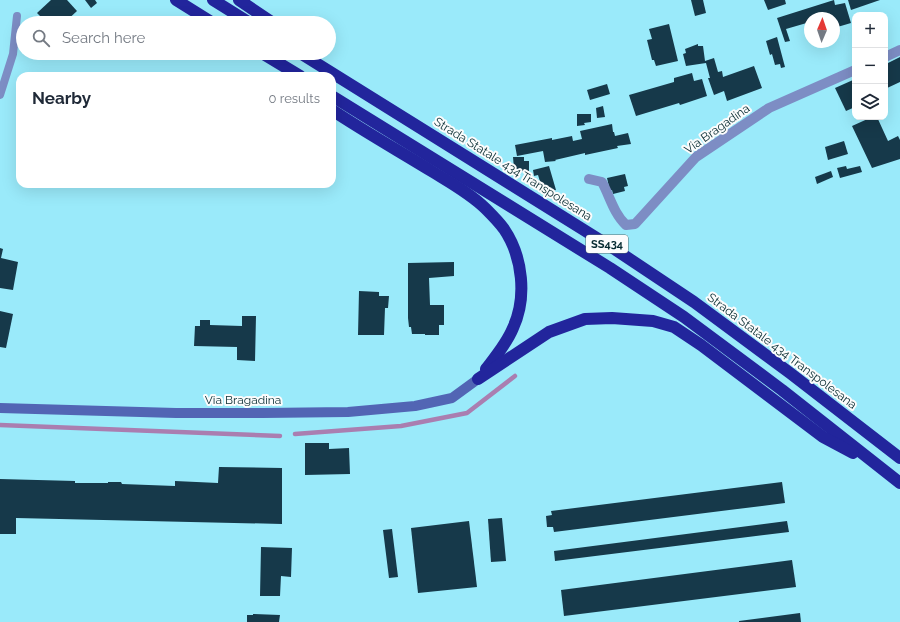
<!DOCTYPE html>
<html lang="en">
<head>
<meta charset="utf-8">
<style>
  :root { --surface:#fff; --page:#f2f2f3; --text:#1f2937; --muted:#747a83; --line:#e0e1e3 }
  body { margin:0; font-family:Raleway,sans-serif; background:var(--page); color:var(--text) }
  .controls { position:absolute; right:12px; top:12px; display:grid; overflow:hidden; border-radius:8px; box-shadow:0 4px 16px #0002 }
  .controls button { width:36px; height:36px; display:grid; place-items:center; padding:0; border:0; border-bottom:1px solid var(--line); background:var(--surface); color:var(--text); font:20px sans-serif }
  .compass { position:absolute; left:804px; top:12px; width:36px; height:36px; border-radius:50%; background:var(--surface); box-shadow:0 4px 16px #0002; rotate:2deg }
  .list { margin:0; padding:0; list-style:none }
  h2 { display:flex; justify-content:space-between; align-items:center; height:52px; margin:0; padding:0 16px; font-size:17px }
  h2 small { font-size:13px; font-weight:400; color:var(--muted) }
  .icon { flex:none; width:22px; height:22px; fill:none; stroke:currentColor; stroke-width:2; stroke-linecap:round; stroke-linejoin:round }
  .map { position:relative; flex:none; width:900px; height:622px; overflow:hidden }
  .search { position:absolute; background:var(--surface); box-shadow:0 4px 16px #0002; left:16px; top:16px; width:320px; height:44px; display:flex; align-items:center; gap:10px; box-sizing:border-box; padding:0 14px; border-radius:22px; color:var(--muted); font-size:15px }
  .panel { position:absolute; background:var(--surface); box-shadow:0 4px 16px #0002; left:16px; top:72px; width:320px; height:116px; border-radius:12px }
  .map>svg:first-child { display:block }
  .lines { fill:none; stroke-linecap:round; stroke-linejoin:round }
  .stream { stroke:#aa7eb0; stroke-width:4.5 }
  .building { fill:#16394a }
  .lane { stroke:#7d8dc4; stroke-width:8 }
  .street { stroke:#7d8dc4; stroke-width:10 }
  .secondary { stroke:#5265b4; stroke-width:10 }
  .highway { stroke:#22259c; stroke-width:12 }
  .labels { text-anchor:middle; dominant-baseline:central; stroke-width:4; stroke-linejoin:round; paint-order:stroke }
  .shield { fill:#fcfcfc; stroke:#506a6e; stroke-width:1 }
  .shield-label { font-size:11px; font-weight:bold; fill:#072b31 }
  .street-label { font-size:12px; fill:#072b31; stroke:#fcfcfc }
</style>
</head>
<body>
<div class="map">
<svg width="900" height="622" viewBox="0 0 900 622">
  <rect width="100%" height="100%" fill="#9aeafa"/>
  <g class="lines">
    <g class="stream">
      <polyline points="0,425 280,436"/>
      <polyline points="295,434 401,426 467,413 515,376"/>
    </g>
  </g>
  <g class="building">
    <polygon points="51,0 67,0 77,11 64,23 47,23 37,13"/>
    <polygon points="85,0 95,0 97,3 91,8"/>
    <polygon points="691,0 703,0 706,13 695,16"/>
    <polygon points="764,0 785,0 786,4 768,10"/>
    <polygon points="834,0 835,5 845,3 851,23 834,28 834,18 823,18 822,16 819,18 810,18 810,22 786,29 790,41 785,42 777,18"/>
    <polygon points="848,0 880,0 851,10"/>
    <polygon points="669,24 678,61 656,66 654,60 652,60 647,40 652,39 649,29"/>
    <polygon points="777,37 785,67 781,68 780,64 775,65 772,54 770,55 766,41"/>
    <polygon points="698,44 698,46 703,46 705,61 714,58 718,72 722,71 723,77 754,66 762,88 727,101 724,91 714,95 708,78 710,78 706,63 686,66 683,54 686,53 685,49"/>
    <polygon points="900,57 900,82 885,89 885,61 887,60 888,63"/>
    <polygon points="692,73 694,81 702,79 707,96 680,105 679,103 636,116 629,95 674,82 674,78"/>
    <polygon points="853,80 855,84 855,107 846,111 835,88"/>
    <polygon points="607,84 610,94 590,100 587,90"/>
    <polygon points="603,106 605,117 597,118 596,108"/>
    <polygon points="577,114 591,114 591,122 584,123 585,125 577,126"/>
    <polygon points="872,117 877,117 888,141 898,136 900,140 900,159 872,168 852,126"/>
    <polygon points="612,124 613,132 614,132 615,136 628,133 631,144 617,146 618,148 585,155 585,153 555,160 556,161 545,162 543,151 517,156 515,145 552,138 552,140 572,136 573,141 582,139 580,131"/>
    <polygon points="844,141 848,154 828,160 825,147"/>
    <polygon points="513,157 524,157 524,161 529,161 529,171 518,171 518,169 514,169"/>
    <polygon points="549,166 556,190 548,192 547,187 542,188 538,175 534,176 533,170"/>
    <polygon points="846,166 847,169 860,166 862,172 840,178 837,168"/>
    <polygon points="831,171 833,177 817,184 815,177"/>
    <polygon points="625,174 628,186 624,187 625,191 613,194 612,190 610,191 607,178"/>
    <polygon points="0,248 3,249 1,258 18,262 13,290 0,288"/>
    <polygon points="454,262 454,276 429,278 430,305 444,305 444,325 439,325 439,335 425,335 425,334 412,334 411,327 409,327 408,318 408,263"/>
    <polygon points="359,291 379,292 379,296 389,296 388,308 385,308 384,335 358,335"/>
    <polygon points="0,311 13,314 6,348 0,347"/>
    <polygon points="242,316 256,316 255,361 237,360 237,347 194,346 195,326 200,326 200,320 210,320 210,325 242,326"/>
    <polygon points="305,443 329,443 329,449 349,448 350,474 305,475"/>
    <polygon points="219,467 282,468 282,524 16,518 16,534 0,534 0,479 75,481 75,483 108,483 108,482 121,482 122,484 175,486 175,481 218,483"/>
    <polygon points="782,482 785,503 554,532 553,527 547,527 546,516 552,515 551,511"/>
    <polygon points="502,518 506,561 491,562 488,519"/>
    <polygon points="469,521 477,587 418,593 411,528"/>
    <polygon points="787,521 789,532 555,561 554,551"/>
    <polygon points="392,529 398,577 389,578 383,530"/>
    <polygon points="261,547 292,548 291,577 281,576 280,596 260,596"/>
    <polygon points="792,560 796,587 564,616 561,590"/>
    <polygon points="800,613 801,622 739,622 739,621"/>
    <polygon points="253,614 280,615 279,622 247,622 247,615 253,615"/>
  </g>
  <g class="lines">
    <polyline class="lane" points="0,95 13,54 17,16"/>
    <g class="street">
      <polyline points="885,57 900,50"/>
      <path d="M589,179L602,182C610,197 614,214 626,225L635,224L696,157L769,108L855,70"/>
    </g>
    <polyline class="secondary" points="0,408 176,413 263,413 348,412 415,406 452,398 478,379"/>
    <g class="highway">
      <polyline points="176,0 213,23"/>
      <polyline points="213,0 250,23"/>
      <polyline points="239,0 273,23"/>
      <polyline points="262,53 300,76"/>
      <polyline points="300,53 616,250 694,302 790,373 900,458"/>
      <polyline points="332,96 610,268 684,317 782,390 900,483"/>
      <path d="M332,110C365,132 399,151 433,172C451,183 471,194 486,209C492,215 499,222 504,229C523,257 527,298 513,328C507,343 496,356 486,369"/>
      <polyline points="478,379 549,332 585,319 612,318 653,321 674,327 701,345 823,437 853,453"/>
    </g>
  </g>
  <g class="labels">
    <rect class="shield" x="586" y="235" width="42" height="18" rx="3"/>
    <g class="shield-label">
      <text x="607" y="244">SS434</text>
    </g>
    <g class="street-label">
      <text transform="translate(717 129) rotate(-35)">Via Bragadina</text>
      <text transform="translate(513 169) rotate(32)">Strada Statale 434 Transpolesana</text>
      <text transform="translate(782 351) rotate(37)">Strada Statale 434 Transpolesana</text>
      <text x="243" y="400">Via Bragadina</text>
    </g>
  </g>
</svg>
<div class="controls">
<button>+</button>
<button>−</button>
<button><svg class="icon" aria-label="layers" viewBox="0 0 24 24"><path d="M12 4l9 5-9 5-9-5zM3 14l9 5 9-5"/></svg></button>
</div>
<svg class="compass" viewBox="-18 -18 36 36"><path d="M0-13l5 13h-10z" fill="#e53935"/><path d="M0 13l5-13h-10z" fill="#747a83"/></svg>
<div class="search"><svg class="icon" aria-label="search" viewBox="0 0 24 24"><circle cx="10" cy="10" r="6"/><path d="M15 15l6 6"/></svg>Search here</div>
<section class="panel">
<h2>Nearby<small>0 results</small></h2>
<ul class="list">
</ul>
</section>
</div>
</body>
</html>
